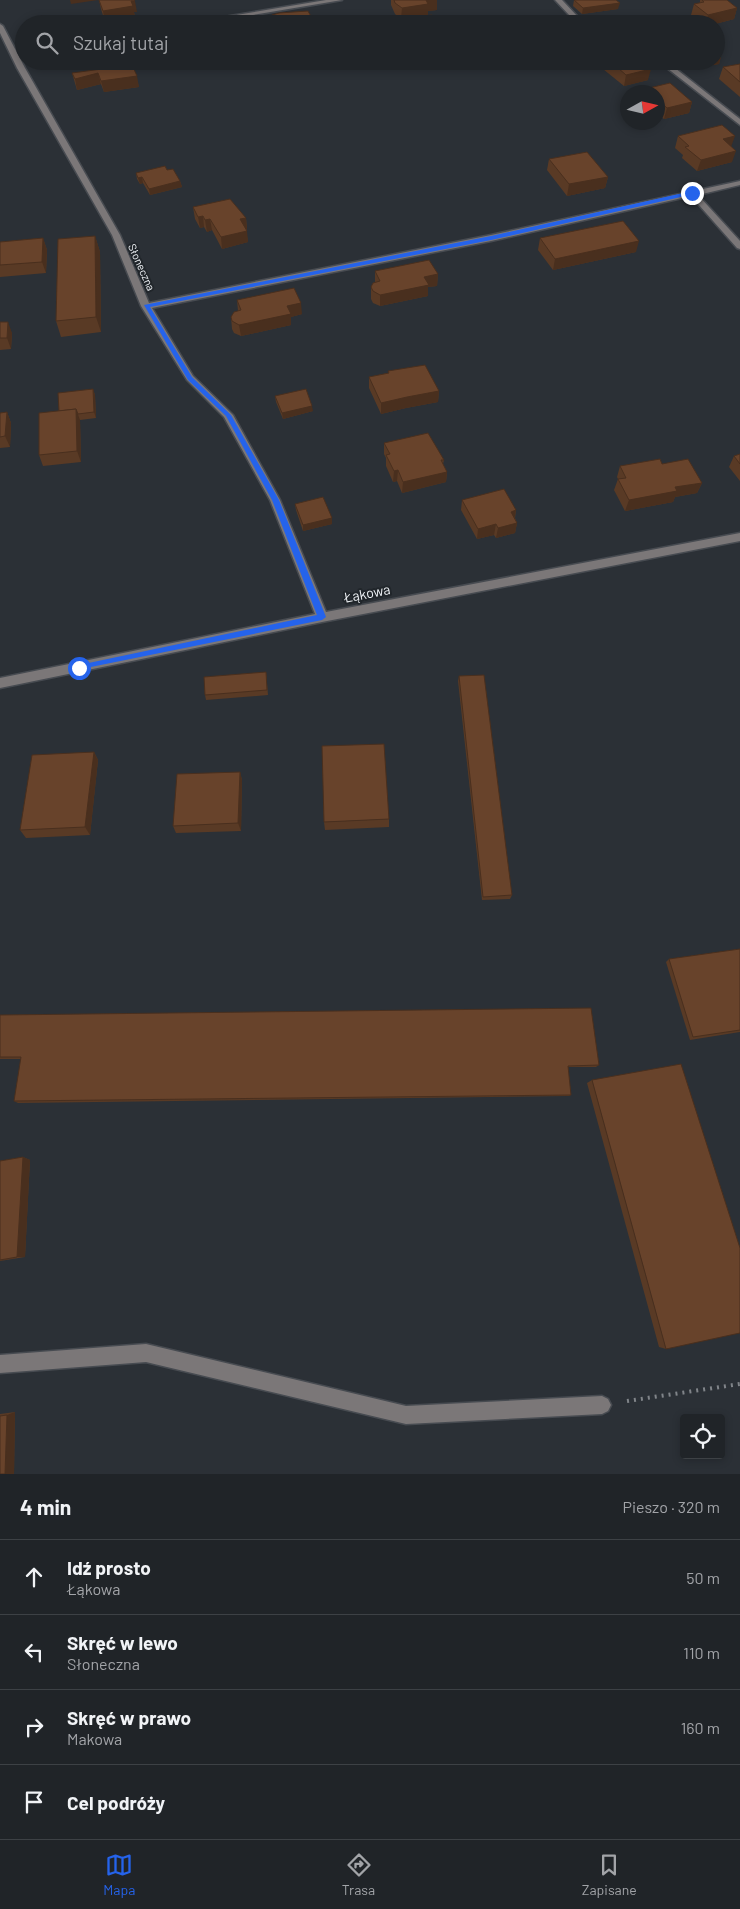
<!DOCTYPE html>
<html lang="pl">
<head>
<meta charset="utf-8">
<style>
  :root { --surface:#202428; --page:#282c30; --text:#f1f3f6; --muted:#a2a4a8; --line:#3d4145; --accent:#2563eb }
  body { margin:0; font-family:Barlow,sans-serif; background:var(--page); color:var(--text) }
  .controls { position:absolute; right:15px; bottom:15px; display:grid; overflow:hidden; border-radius:5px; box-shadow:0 2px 8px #0003 }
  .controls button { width:45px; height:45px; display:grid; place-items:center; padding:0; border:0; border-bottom:1px solid var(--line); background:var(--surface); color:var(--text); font:25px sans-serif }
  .compass { position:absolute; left:620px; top:85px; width:45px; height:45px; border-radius:50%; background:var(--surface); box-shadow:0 2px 8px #0003; rotate:82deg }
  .stop { position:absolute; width:15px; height:15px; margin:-11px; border:4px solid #2563eb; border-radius:50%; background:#fff }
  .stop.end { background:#2563eb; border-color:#fff; box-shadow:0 1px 5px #0008 }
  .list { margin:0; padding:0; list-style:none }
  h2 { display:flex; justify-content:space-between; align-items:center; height:65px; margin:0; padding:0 20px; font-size:21px }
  h2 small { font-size:16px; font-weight:400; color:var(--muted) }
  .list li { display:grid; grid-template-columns:32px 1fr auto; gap:15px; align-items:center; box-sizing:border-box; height:75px; padding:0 20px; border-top:1px solid var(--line) }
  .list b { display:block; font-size:19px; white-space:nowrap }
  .list p { margin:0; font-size:16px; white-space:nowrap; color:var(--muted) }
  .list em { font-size:16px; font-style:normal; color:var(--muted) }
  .icon { flex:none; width:28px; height:28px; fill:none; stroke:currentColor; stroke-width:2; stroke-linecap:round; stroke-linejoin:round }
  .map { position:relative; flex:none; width:740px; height:1474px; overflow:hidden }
  .search { position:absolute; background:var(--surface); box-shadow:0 2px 8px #0003; left:15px; right:15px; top:15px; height:55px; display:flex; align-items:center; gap:12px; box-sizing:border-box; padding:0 18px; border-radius:28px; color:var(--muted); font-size:19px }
  .sheet { height:365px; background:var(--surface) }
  nav { display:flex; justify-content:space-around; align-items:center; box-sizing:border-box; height:70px; border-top:1px solid var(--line); background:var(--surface); font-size:14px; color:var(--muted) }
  nav a { display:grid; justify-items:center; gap:2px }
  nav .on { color:var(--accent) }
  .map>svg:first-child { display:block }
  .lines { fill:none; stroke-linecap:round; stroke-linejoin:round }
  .minor-casing { stroke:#474b51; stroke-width:3 }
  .path { stroke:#808489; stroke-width:4; stroke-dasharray:2 5; stroke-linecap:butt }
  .minor { fill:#7b7778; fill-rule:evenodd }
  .wall { fill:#593a25 }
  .shaded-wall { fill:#492f1e }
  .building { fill:#68432b; stroke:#492f1e }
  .route { fill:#2563eb }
  .labels { text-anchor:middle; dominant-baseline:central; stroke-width:4; stroke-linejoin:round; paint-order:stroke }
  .far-street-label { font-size:11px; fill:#f1f4f8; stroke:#21262b }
  .street-label { font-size:14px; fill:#f1f4f8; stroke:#21262b }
</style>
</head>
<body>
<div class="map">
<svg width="740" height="1474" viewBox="0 0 740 1474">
  <rect width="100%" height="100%" fill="#2b3036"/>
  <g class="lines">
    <defs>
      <g id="minor">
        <polygon points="326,0 342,0 200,24 182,24"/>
        <polygon points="555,0 562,0 578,17 578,19 555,24 539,24 571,17"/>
        <polygon points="0,24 3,26 25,68 120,235 149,303 491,235 740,181 740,185 698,195 740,241 740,249 737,248 691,196 491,241 152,308 193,376 233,415 280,500 326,612 740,533 740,541 322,622 0,688 0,678 315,614 270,500 224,417 187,380 141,306 112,235 17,68 0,33"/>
        <polygon points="658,61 666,61 740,119 740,125"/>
        <polygon points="146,1344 406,1406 602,1396 608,1399 611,1405 608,1411 602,1414 406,1424 146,1362 0,1373 0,1355"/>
      </g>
    </defs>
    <use href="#minor" class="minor-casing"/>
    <polyline class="path" points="627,1401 740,1384"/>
    <use href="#minor" class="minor"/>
  </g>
  <g class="wall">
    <polygon points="99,0 137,12 134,12 135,17 105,22 101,9"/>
    <polygon points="391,0 437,0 437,10 428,11 428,15 401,19 395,14 391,5"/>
    <polygon points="574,0 618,9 582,14 573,6"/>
    <polygon points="700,0 727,0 737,8 734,19 715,24 702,24 691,15 694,4 700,3"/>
    <polygon points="272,15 314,24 272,24"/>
    <polygon points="722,52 719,64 701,67 694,61 716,61"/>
    <polygon points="605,61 641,61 648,80 624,86 603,69"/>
    <polygon points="740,64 740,97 719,79 723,67"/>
    <polygon points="132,65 139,87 104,92 101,84 77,90 72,73"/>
    <polygon points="670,83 692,102 689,113 664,119 658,114 658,92 644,92 645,89"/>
    <polygon points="678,136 732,147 732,162 697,171 682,158 683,155 675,148"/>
    <polygon points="549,159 608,177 605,188 567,196 547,170"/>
    <polygon points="167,170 180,181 182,187 150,195 143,183 140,184 137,179 136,173"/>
    <polygon points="193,207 246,218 247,229 246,230 248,242 222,249 212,230 207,232 204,227 200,228 195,219"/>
    <polygon points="95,236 100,252 101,332 61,337 56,321"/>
    <polygon points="43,238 47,250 46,273 0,277 0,242"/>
    <polygon points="540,238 636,252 553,270 538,250"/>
    <polygon points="375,271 438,274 437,286 428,287 428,296 380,306 373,303 371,299 371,287 375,282"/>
    <polygon points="237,300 302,314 291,317 291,325 241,336 234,333 232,329 231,317 238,311"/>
    <polygon points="0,322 12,333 11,349 0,350"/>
    <polygon points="388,371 439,391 438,402 406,408 381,414 369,388 369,377 388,373"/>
    <polygon points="93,389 95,395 96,418 80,420 81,462 43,466 39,455 59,411"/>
    <polygon points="275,396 313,411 283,419 276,402"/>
    <polygon points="7,412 11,423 10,447 0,448 0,413"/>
    <polygon points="384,443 444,460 443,464 447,472 446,482 402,493 397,481 393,482 386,466 386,458 384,454"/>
    <polygon points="740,454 740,481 729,467 734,456"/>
    <polygon points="662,464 702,483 697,493 675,497 673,502 625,511 614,490 618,479 617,477 620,466"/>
    <polygon points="462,500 516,510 515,518 517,523 515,533 496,538 494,535 477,539 461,510"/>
    <polygon points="295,504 332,524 303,531 296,510"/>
    <polygon points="266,672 268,695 206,700 205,695"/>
    <polygon points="459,676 512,895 510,899 482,900 458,681"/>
    <polygon points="94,752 98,760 90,835 26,838 20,830"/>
    <polygon points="240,772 242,780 241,831 176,833 173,826"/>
    <polygon points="389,819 389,827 325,830 324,822"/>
    <polygon points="740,949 740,1032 690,1040 666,962 669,959"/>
    <polygon points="0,1015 599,1065 596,1067 568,1067 571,1095 569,1096 18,1103 14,1101 21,1059 0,1059"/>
    <polygon points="592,1080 666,1349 659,1347 587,1083"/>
    <polygon points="23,1157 30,1160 25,1257 0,1261 0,1161"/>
    <polygon points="15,1412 14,1474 0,1474 0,1414"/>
  </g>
  <g class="shaded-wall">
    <polygon points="70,0 98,0 71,4"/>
    <polygon points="426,0 437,0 437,10 428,11 428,15 401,19 402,8"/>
    <polygon points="131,1 135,1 137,12 134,12 135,17 105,22 103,11"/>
    <polygon points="620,3 618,9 582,14 583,8"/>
    <polygon points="737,8 734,19 715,24 706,24 708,15"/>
    <polygon points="313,20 314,24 303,24 304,21"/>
    <polygon points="722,52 719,64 701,67 703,61 716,61 716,54"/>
    <polygon points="123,61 137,61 123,63"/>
    <polygon points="651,69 648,80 624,86 626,75"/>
    <polygon points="98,73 101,84 77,90 75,79"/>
    <polygon points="137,76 139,87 104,92 101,81"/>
    <polygon points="692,102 689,113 664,119 667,108"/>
    <polygon points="735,136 731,147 723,139"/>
    <polygon points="736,151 732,162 697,171 701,160"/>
    <polygon points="142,177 143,183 140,184 138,178"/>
    <polygon points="608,177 605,188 567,196 569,184"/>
    <polygon points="180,181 182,187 150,195 149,189"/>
    <polygon points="203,216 204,227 200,228 198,217"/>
    <polygon points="246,218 247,229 242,231 240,219"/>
    <polygon points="210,219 212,230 207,232 205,220"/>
    <polygon points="247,231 248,242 222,249 221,237"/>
    <polygon points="95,236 100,252 101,332 96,317"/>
    <polygon points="43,238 47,250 46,273 42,262"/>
    <polygon points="639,241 636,252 553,270 555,259"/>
    <polygon points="438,274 437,286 428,287 428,296 380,306 380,295 424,277"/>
    <polygon points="301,303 302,314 291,317 291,325 241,336 239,325 287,306"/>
    <polygon points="8,322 12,333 11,349 7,338"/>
    <polygon points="93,389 95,395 96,418 94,412"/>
    <polygon points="439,391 438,402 406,408 381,414 381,403 407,397"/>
    <polygon points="312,406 313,411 283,419 282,413"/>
    <polygon points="76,409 80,420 81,462 77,451"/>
    <polygon points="7,412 11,423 10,447 5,436"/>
    <polygon points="398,470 397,481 393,482 394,471"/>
    <polygon points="447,472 446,482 402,493 403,482"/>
    <polygon points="702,483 697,493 675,497 673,502 625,511 629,500 675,487"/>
    <polygon points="516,510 514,521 511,512"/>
    <polygon points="332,518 332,524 303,531 303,525"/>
    <polygon points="517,523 515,533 496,538 498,528"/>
    <polygon points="496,524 494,535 477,539 478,529"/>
    <polygon points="94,752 98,760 90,835 85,827"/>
    <polygon points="240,772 242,780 241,831 238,823"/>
    <polygon points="23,1157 30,1160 25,1257 17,1257"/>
    <polygon points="15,1412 14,1474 5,1474 7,1415"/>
  </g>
  <g class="building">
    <polygon points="99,0 134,0 135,1 131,1 133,6 103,11"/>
    <polygon points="394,0 429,0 426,0 428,4 402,8 395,3"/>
    <polygon points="574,0 616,0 620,3 583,8"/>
    <polygon points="702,0 727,0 737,8 708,15 694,4 704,2"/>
    <polygon points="308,11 313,20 304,21 305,23 303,24 279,24 277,18 272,15 279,13"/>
    <polygon points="432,15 439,24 391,24 390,21"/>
    <polygon points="716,46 722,52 716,54"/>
    <polygon points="610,61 641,61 651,69 626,75"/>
    <polygon points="740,64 740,82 723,67"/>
    <polygon points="132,65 137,76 101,81 98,73 75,79 72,73"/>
    <polygon points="670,83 692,102 667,108 658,100 658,92 649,92 645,89"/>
    <polygon points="722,125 735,136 723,139 736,151 701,160 685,147 689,146 678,136"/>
    <polygon points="587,152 608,177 569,184 549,159"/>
    <polygon points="165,166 167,170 173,169 180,181 149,189 142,177 138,178 136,173"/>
    <polygon points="230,199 246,218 240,219 247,231 221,237 210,219 205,220 203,216 198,217 193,207"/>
    <polygon points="623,221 639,241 555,259 540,238"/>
    <polygon points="95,236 96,317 56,321 58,239"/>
    <polygon points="43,238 42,262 0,265 0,242"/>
    <polygon points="429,260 438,274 424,277 429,285 380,295 373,291 371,287 373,283 380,281 375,271"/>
    <polygon points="294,288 301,303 287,306 291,314 239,325 232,321 231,317 234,312 241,310 237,300"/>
    <polygon points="0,322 8,322 7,338 0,338"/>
    <polygon points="425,365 439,391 407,397 381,403 369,377 389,373 388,371"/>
    <polygon points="93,389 94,412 78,414 76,409 59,411 58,393"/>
    <polygon points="306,389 312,406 282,413 275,396"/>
    <polygon points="76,409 77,451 39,455 39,413"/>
    <polygon points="7,412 5,436 0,437 0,413"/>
    <polygon points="428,433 444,460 441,460 447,472 403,482 398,470 394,471 386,455 390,454 384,443"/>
    <polygon points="740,454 740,464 734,456"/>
    <polygon points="660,459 662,464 688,459 702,483 675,487 677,491 629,500 618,479 626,478 620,466"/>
    <polygon points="504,489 516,510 511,512 517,523 498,528 496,524 478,529 462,500"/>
    <polygon points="323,497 332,518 303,525 295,504"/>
    <polygon points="266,672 267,690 205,695 204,677"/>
    <polygon points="484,675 512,895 483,897 459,676"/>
    <polygon points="384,744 389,819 324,822 322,746"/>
    <polygon points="94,752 85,827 20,830 32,755"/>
    <polygon points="240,772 238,823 173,826 177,774"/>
    <polygon points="740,949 740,1030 693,1037 669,959"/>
    <polygon points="591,1008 599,1065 568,1066 571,1095 14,1101 21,1057 0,1057 0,1015"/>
    <polygon points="681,1064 740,1248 740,1333 666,1349 592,1080"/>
    <polygon points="23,1157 17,1257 0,1260 0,1161"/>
    <polygon points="7,1415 5,1474 0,1474 0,1416"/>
  </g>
  <polygon class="route" points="692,191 694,194 491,240 150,307 192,377 231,415 279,500 326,617 322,620 76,670 75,668 79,665 317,615 272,500 226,416 188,380 144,305 491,236"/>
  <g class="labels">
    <g class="far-street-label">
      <text transform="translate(142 267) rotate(66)">Słoneczna</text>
    </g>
    <g class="street-label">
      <text transform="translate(367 593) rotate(-11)">Łąkowa</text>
    </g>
  </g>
</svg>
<div class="controls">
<button><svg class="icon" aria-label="locate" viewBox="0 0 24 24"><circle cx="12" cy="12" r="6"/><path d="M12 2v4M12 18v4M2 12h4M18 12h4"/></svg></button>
</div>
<svg class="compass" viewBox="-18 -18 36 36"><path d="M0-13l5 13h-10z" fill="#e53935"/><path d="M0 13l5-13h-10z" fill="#a2a4a8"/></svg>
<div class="stop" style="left:79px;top:668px"></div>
<div class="stop end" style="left:692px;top:193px"></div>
<div class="search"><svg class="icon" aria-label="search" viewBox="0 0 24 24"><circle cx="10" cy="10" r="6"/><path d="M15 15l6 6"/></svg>Szukaj tutaj</div>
</div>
<section class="sheet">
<h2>4 min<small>Pieszo · 320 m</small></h2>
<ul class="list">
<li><svg class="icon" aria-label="ahead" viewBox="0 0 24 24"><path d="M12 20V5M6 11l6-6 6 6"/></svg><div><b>Idź prosto</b><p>Łąkowa</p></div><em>50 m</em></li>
<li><svg class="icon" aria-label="left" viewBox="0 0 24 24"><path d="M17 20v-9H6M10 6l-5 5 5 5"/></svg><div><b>Skręć w lewo</b><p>Słoneczna</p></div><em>110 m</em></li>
<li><svg class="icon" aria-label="right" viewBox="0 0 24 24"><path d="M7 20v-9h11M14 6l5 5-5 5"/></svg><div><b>Skręć w prawo</b><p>Makowa</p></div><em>160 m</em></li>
<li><svg class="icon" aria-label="arrive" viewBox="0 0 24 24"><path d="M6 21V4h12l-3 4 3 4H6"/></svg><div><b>Cel podróży</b></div></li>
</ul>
</section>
<nav>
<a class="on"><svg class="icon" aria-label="map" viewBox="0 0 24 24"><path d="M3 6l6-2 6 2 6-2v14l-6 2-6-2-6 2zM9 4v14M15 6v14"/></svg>Mapa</a>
<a><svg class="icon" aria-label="directions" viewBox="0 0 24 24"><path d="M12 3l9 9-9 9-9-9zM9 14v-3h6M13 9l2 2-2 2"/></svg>Trasa</a>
<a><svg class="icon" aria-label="saved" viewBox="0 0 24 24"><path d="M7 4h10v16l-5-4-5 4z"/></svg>Zapisane</a>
</nav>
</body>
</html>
